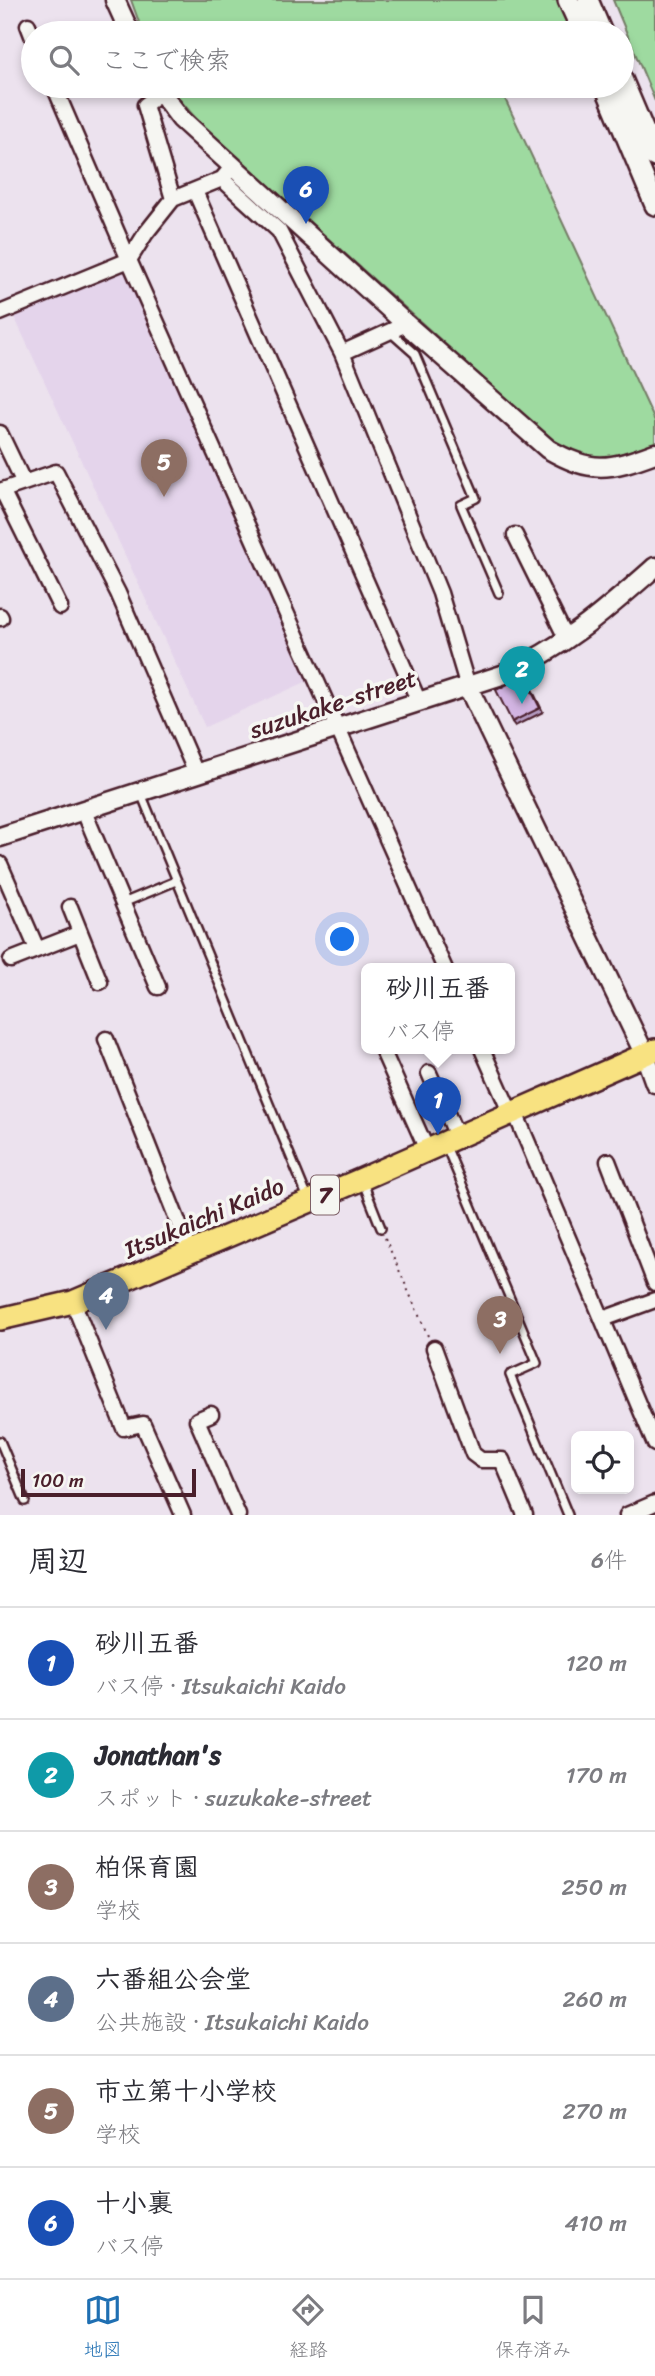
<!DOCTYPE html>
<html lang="ja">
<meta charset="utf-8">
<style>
:root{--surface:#fff;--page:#f7f7f7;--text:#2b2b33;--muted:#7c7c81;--line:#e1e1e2;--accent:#1f6fb2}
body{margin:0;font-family:Sriracha,"Klee One",sans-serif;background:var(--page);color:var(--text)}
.controls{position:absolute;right:21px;bottom:21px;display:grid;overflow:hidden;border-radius:10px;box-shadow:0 4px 10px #0003}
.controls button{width:63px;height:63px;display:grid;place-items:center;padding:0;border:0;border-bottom:2px solid var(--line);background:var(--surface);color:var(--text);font:35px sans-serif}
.scale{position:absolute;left:21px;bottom:18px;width:175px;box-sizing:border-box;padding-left:7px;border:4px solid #4a1f2b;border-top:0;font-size:19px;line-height:24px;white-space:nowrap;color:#4a1f2b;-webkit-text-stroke:5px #f6f6f2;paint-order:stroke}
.you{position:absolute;left:343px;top:940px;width:24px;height:24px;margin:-18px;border:5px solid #fff;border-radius:50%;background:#1a73e8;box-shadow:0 0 0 10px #1a73e833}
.badge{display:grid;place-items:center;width:46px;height:46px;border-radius:50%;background:var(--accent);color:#fff;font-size:23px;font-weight:700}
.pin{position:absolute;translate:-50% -58px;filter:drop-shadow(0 2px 4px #0008)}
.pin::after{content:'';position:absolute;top:37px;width:24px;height:21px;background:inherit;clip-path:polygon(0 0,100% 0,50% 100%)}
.popup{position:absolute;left:361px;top:963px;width:154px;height:91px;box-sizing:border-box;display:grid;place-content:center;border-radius:10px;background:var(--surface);filter:drop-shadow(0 2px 5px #0005);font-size:23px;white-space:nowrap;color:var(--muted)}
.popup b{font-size:26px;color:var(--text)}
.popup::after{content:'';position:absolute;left:50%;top:100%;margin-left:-14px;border:14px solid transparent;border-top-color:var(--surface)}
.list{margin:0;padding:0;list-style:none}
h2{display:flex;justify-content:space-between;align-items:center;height:91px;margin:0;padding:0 28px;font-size:30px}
h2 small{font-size:23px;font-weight:400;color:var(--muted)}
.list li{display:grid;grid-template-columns:46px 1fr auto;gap:21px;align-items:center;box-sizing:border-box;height:112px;padding:0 28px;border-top:2px solid var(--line)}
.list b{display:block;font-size:26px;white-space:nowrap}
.list p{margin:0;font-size:23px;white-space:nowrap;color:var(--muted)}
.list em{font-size:23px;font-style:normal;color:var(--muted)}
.icon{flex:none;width:38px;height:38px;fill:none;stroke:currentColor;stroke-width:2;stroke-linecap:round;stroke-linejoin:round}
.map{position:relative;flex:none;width:655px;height:1515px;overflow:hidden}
.search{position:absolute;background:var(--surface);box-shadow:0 4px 10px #0003;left:21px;right:21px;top:21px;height:77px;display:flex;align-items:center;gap:18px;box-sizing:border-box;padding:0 24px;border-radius:38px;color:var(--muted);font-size:26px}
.sheet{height:763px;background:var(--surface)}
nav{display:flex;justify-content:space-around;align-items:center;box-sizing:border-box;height:98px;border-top:2px solid var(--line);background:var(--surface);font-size:19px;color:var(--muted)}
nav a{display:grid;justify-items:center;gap:4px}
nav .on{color:var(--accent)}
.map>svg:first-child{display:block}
.built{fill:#e4d4eb}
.green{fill:#9edaa0;stroke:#747c66;stroke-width:2}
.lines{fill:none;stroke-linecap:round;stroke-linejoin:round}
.service-casing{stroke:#4a1f2b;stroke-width:12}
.minor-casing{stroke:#4a1f2b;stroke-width:19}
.tertiary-casing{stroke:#4a1f2b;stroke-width:23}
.secondary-casing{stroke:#4a1f2b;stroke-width:24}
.primary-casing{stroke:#4a1f2b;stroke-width:26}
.path{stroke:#4a1f2b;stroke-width:2;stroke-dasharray:2 5;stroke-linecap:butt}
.service{stroke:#f6f6f2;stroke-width:7}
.minor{stroke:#f6f6f2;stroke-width:14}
.tertiary{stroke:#f6f6f2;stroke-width:18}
.secondary{stroke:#f6f6f2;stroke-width:19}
.primary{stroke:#f8e281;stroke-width:21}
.wall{fill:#b59cc3;stroke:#4a1f2b;stroke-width:2}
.building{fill:#d3b5e3;stroke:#4a1f2b;stroke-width:2}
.labels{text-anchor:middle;stroke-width:7;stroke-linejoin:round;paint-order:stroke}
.shield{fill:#f6f6f2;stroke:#7e6067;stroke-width:2}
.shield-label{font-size:23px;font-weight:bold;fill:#4a1f2b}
.street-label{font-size:24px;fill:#4a1f2b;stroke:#f6f6f2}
</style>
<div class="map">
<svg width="655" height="1515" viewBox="0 0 655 1515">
<rect width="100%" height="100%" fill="#ece2ee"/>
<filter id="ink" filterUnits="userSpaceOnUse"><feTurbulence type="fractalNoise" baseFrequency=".0143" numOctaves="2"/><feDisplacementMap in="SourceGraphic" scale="14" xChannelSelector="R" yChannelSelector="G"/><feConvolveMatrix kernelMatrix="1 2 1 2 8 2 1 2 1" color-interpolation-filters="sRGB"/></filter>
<g filter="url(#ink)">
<path class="built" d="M124 270 134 275 310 680 205 727 13 314Z"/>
<path class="green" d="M131 0H558L569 24 545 33H143Z
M613 0H655V101Z
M168 86H499L655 421V442C613 457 598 466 555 443L198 121Z"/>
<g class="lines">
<defs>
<path id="service" d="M389 331 415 354 476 498 461 505 499 593
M140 791 309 1201
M123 903 176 881
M446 1146 537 1363 510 1375 568 1515
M362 1180 381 1228
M0 1441 25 1501"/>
<path id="minor" d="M28 25 33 38
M54 86 129 260 445 969
M161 93 145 105 173 199
M233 166 222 179 279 231 342 353 440 593 468 687
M195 191 419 702
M0 313 129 260 146 233 173 199 222 179
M342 353 406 324
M0 433 24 483
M2 490 60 607
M0 491 56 472 118 593 196 773
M515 535 567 640
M0 616 1 618
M83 809 158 987
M0 864 37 949
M70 907 100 982
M11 960 80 933
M106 1039 190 1252
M382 1049 427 1150
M482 1049 507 1105 514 1110 655 1444
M429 1073 457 1136
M608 1161 655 1283
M73 1302 124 1428 143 1424 183 1515
M603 1319 655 1300
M434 1348 473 1454 481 1460H502L525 1515
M211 1414 197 1420 238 1515
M627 1515 655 1503"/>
<path id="tertiary" d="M115 0 130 33
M156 86 181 119 406 324 548 449C592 474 609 470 655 453
M468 687 645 1055 655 1083
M0 837 502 675C564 648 605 611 655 567"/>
<path id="secondary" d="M568 0 583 33
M588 0 602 33
M622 79 655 157
M605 86 655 205"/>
<path id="primary" d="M0 1319 73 1302 362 1179 655 1050"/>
</defs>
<use href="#service" class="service-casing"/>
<use href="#minor" class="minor-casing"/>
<use href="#tertiary" class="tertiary-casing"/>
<use href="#secondary" class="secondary-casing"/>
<use href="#primary" class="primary-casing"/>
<path class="path" d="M385 1238 428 1336"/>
<use href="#service" class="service"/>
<use href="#minor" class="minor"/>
<use href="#tertiary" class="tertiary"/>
<use href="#secondary" class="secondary"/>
<use href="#primary" class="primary"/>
</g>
<path class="wall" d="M528 681 543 712 515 726 512 722Z"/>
<path class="building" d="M524 676 540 708 512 722 496 690Z"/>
</g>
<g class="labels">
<rect class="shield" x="311" y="1175.5" width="28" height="39" rx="5"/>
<g class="shield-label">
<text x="325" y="1203">7</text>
</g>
<g class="street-label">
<text transform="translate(333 704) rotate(-18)" y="8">suzukake-street</text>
<text transform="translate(204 1218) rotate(-23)" y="8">Itsukaichi Kaido</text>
</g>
</g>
</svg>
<div class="controls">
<button><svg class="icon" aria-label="locate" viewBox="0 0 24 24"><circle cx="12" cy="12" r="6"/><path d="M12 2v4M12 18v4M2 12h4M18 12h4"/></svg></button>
</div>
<div class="scale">100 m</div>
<div class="you"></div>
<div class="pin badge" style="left:438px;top:1135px;background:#1a4fb4">1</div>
<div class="popup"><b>砂川五番</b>バス停</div>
<div class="pin badge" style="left:522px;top:704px;background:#0f9aa8">2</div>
<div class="pin badge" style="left:500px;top:1354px;background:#8d6e63">3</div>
<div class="pin badge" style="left:106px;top:1330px;background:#5c6f8a">4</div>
<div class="pin badge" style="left:164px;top:497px;background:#8d6e63">5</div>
<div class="pin badge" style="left:306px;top:224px;background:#1a4fb4">6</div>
<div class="search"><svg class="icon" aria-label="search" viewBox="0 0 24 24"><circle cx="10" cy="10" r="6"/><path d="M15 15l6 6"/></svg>ここで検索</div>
</div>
<section class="sheet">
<h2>周辺<small>6件</small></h2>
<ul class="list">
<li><span class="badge" style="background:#1a4fb4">1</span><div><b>砂川五番</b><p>バス停 · Itsukaichi Kaido</p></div><em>120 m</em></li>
<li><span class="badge" style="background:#0f9aa8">2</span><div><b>Jonathan's</b><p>スポット · suzukake-street</p></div><em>170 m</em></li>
<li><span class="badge" style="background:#8d6e63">3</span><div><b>柏保育園</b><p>学校</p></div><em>250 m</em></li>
<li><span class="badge" style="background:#5c6f8a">4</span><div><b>六番組公会堂</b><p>公共施設 · Itsukaichi Kaido</p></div><em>260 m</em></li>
<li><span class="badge" style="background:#8d6e63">5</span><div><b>市立第十小学校</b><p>学校</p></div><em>270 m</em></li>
<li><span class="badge" style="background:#1a4fb4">6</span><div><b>十小裏</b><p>バス停</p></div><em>410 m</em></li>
</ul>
</section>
<nav>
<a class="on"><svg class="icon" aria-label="map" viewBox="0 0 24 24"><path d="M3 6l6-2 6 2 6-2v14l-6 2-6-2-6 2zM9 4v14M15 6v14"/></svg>地図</a>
<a><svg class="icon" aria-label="directions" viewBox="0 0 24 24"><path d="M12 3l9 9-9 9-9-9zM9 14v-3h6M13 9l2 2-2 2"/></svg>経路</a>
<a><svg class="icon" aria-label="saved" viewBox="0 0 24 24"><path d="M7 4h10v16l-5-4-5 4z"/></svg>保存済み</a>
</nav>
